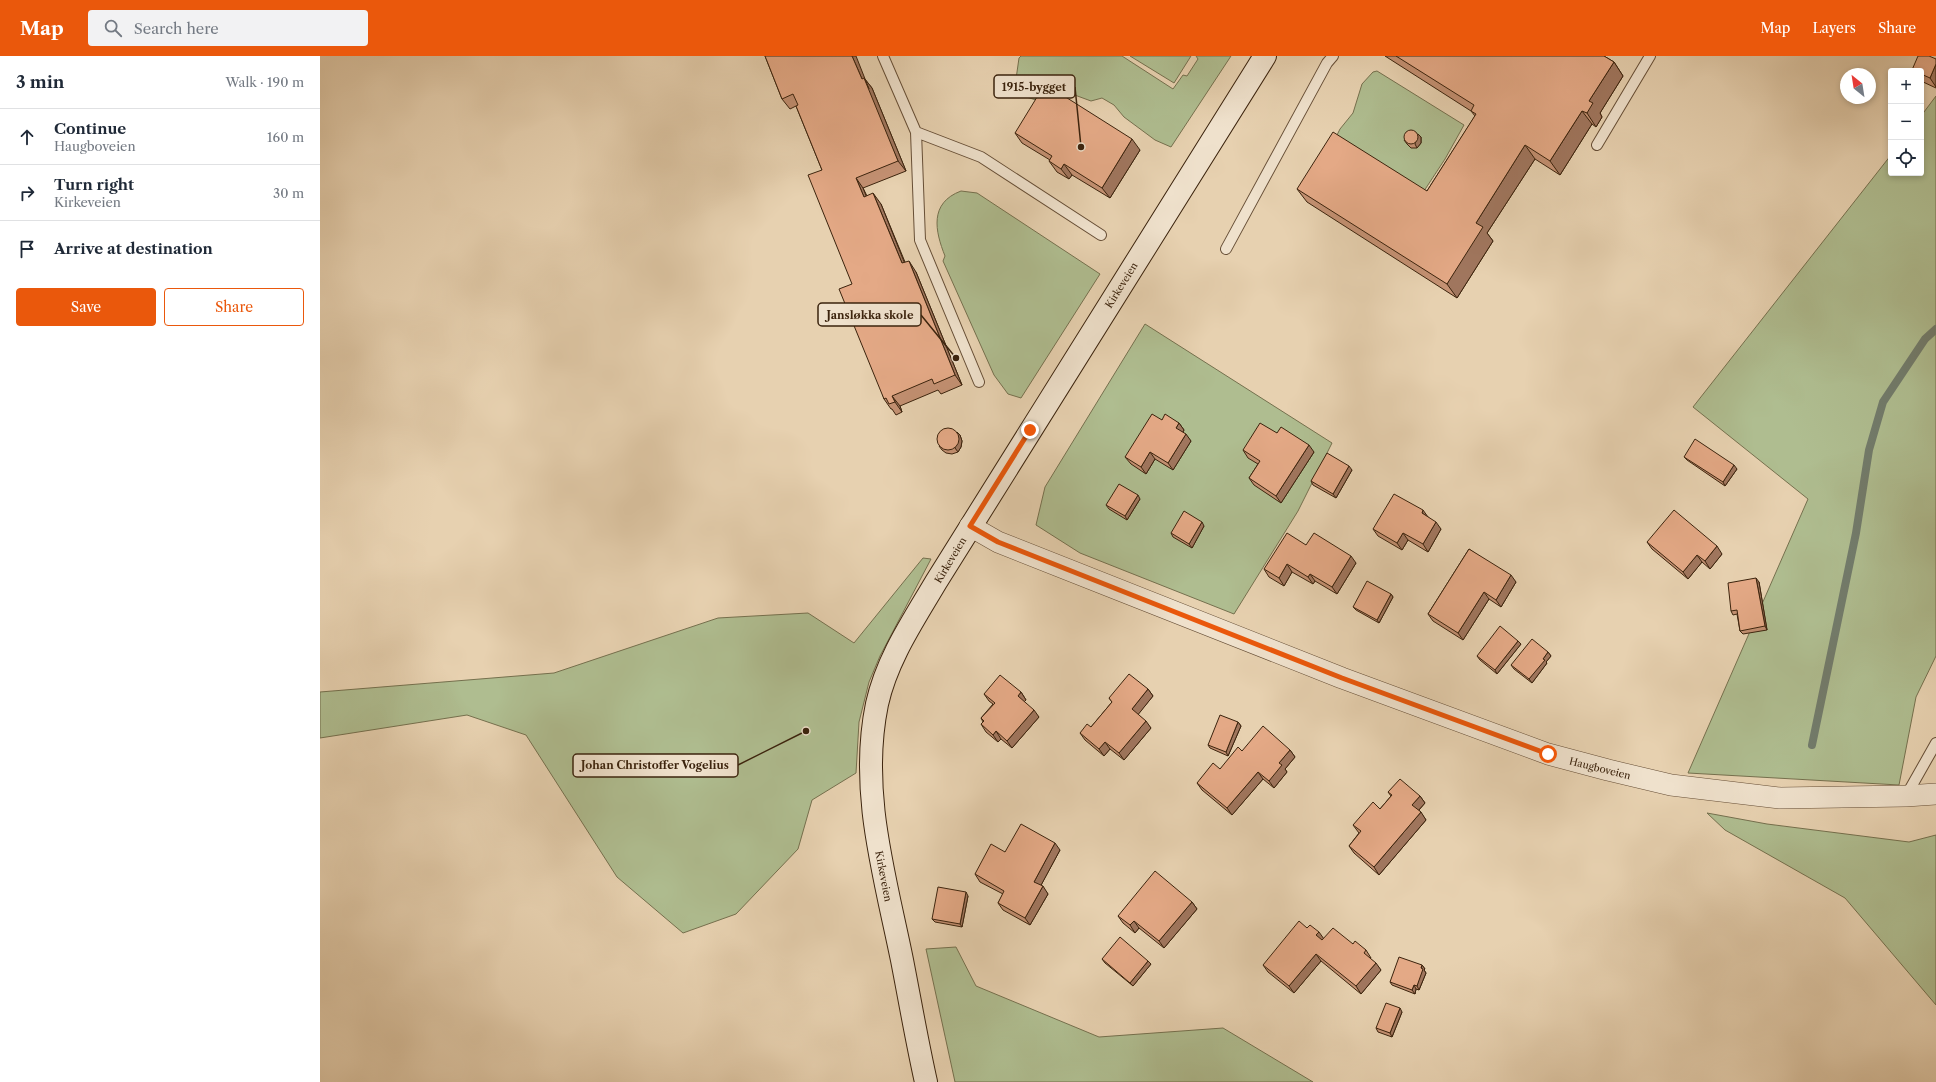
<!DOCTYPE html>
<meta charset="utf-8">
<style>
:root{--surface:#fff;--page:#f2f2f3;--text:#1f2937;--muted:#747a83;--line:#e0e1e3;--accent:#ea580c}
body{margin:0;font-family:"Libre Caslon Text",serif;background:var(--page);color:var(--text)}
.controls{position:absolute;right:12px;top:12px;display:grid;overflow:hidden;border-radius:4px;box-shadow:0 2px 6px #0003}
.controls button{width:36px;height:36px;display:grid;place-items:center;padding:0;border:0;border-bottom:1px solid var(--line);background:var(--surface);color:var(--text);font:20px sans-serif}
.compass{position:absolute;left:1520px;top:12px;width:36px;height:36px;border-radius:50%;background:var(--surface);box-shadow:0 2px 6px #0003;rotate:330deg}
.stop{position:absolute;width:12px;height:12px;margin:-9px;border:3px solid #ea580c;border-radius:50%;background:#fff}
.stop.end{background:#ea580c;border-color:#fff;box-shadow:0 1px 4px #0008}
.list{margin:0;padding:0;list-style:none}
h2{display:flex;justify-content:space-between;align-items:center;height:52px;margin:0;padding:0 16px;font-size:17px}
h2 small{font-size:13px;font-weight:400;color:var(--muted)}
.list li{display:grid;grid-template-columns:26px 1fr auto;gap:12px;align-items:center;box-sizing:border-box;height:56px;padding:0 16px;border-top:1px solid var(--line)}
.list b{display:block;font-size:15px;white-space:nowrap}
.list p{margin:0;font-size:13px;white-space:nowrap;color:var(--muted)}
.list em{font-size:13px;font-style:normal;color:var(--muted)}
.actions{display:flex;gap:8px;padding:12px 16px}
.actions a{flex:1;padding:9px 0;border:1px solid var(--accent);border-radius:4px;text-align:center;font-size:14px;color:var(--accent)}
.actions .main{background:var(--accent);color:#fff}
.icon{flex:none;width:22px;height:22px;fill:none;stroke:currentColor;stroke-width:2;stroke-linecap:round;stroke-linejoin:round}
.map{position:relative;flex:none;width:1616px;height:1026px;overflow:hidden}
header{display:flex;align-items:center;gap:24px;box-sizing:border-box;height:56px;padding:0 20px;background:var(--accent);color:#fff}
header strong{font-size:19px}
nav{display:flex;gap:22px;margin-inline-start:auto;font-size:14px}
.search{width:280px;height:36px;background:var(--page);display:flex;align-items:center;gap:10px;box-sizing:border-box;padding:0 14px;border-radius:4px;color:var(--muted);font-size:15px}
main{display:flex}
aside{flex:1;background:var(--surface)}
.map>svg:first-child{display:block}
.green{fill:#afbd90;stroke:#75704e}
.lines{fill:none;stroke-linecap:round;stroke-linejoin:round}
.stream{stroke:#727c6c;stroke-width:8}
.service-casing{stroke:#664e36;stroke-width:12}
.minor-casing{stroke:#664e36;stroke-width:22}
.secondary-casing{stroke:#3b230d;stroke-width:24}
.service{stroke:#efe1cc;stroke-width:10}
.minor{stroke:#efe1cc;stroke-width:21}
.secondary{stroke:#efe1cc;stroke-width:22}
.wall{fill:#c49173;stroke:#3b230d}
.shaded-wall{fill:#a0765e;stroke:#3b230d}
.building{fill:#e4a986;stroke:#3b230d}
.route{stroke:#ea580c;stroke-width:5}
.labels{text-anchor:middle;stroke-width:3;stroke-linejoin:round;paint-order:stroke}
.street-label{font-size:10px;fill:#3b230d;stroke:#efe1cc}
.leader{fill:none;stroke:#3b230d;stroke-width:1.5}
.callout-dot{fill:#3b230d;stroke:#efe1cc;stroke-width:1.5}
.callout{fill:#efe1cc;stroke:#3b230d;stroke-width:1.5}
.callout-label{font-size:11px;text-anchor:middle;font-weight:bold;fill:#3b230d}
</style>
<header>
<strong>Map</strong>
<div class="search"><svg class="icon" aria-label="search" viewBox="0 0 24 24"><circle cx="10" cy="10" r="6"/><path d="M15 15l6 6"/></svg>Search here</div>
<nav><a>Map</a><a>Layers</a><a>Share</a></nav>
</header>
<main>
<aside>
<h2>3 min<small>Walk · 190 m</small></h2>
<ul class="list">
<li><svg class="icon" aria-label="ahead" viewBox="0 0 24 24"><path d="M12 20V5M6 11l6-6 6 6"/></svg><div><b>Continue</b><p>Haugboveien</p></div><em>160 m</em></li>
<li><svg class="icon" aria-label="right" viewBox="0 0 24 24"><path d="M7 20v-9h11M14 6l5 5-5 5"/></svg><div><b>Turn right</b><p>Kirkeveien</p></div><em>30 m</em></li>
<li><svg class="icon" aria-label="arrive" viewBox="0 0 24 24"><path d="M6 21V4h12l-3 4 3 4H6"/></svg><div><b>Arrive at destination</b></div></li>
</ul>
<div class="actions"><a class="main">Save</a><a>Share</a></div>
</aside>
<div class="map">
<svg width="1616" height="1026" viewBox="0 0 1616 1026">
<rect width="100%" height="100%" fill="#e7d1b0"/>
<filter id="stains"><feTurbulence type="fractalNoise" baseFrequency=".005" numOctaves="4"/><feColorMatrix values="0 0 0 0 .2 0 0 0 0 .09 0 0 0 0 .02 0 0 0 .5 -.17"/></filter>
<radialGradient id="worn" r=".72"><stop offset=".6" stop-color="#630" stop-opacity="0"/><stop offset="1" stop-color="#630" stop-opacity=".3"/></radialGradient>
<path class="green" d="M701 0H802L853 33 863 19 867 20 878 3 876 0H911L851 91 835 84 804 61 794 49 782 42 771 45 733 31 719 45 694 37 699 2Z
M810 0H871L854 27Z
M1057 15 1144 69 1125 103 1102 138 987 139 1020 73 1033 57 1042 28 1053 16Z
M1616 40V600L1596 641 1579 729 1368 717 1488 443 1373 351 1571 99V117H1601V60Z
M641 135 657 137 780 218 701 342 688 338 674 319 623 205 625 200C615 175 609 147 641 135Z
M825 268 1012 387 978 455 914 558 760 497 716 469 725 431Z
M603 502 611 503 560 600 549 626 539 666 536 717 492 744 478 793 416 858 363 877 297 821 206 679 147 659 0 682V636L234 617 398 562 488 557 534 587Z
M1387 757 1447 768 1589 786 1616 779V949L1525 842 1405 774Z
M636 891 656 930 779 981 903 972 993 1026H635L606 893Z"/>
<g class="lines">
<path class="stream" d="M1492 689 1536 477 1549 394 1563 346 1605 283 1616 273"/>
<defs>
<path id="service" d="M563 0 596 76 600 184 659 326
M596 76 661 101 781 179
M1277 89 1330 0
M906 193 1007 7 1013 0
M1586 740 1616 687"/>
<path id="minor" d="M650 470 678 486 1022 622 1228 698 1288 714 1351 729 1460 742 1586 740 1616 738"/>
<path id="secondary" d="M606 1026C597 986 590 945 582 904 565 820 539 735 557 648 567 603 593 565 616 526L945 0"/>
</defs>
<use href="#service" class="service-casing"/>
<use href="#minor" class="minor-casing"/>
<use href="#secondary" class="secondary-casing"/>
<use href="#service" class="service"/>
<use href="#minor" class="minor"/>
<use href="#secondary" class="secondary"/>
</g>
<path class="wall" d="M445 0 544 22 552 32 586 115 543 132 547 140 561 148 585 206 596 216 642 329 621 338 618 334 580 350 582 356 576 359 572 353H571L564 343 502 114 476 50 470 53 462 43Z
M1065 0H1284L1294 6 1303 20 1280 57 1282 61 1276 71 1272 68 1240 119 1215 103 1167 177 1173 185 1137 242 987 146 977 133 1107 135 1155 60 1151 55Z
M1616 3V32L1601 25V15H1593L1592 14Z
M695 77 820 94 790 142 752 119 749 123 737 116 729 105 730 104 702 87Z
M1098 78 1101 81V87L1097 92H1091L1087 88 1084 84Z
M842 364 859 367 864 374 863 376 871 385 853 414 835 403 826 418 811 408 805 401Z
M957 377 994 396 961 447 934 429 929 422 938 408 928 402 923 394Z
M640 379 642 385 641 391 638 396 632 398 626 397 622 394 619 390Z
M1364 401 1417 413 1405 430 1367 404Z
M1032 414 1016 442 993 429 991 425Z
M820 443 807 464 789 453 786 449Z
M1107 460 1121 473 1108 496 1088 484 1082 494 1058 480 1053 473Z
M884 470 872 492 853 481 851 477Z
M1327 486 1402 498 1390 513 1382 506 1368 523 1332 493Z
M986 489 1036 507 1017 538 995 525 993 528 972 516 964 530 949 521 944 513Z
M1149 493 1196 526 1181 551 1169 543 1143 584 1113 565 1108 558Z
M1439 526 1447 574 1423 578 1420 575 1417 558 1413 559 1411 555Z
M1071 538 1073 541 1059 567 1036 554 1033 551Z
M1201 588 1177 618 1160 604 1157 600Z
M1228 596 1231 600 1226 606 1227 607 1212 627 1194 613 1191 609Z
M828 633 833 640 818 658 831 672 804 704 790 693 784 700 765 684 760 677 771 671 792 646 789 642Z
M701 636 706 644 704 646 719 661 692 692 681 683 678 686 666 676 661 668 663 666 661 662 673 648 669 645 664 638Z
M918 666 921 670 908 700 890 692 888 689Z
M970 694 975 701 965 713 967 716 954 732 943 723 912 759 882 734 877 727 900 713 922 695Z
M1068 736 1100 740 1105 747 1099 754 1106 764 1059 819 1034 797 1029 790 1039 777 1033 769 1060 753 1071 740Z
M740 794 721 829 728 838 710 869 683 854 678 847 683 838 660 826 655 818 685 796Z
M648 840 642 871 615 866 612 863Z
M872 846 877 853 844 892 819 872 815 877 803 867 798 860Z
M987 872 1004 883 1033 888 1046 894 1051 902H1050L1061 914 1041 938 1001 905 974 937 948 916 943 909Z
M782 903 831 908 813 930 785 907Z
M1102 909 1105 913 1104 914 1106 917 1099 934 1096 933 1095 938 1072 929 1070 926Z
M1082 956 1072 981 1058 976 1056 972Z"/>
<path class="shaded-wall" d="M532 0H536L549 33 544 22 552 32 586 115 578 105 542 23Z
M1294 6 1303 20 1280 57 1282 61 1276 71 1267 57 1269 45Z
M1616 8V31L1610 22Z
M1262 55 1272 68 1240 119 1230 105Z
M1098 78 1101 81V87L1097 92 1095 88Z
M812 83 820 94 790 142 782 132Z
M1205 89 1215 103 1167 177 1173 185 1137 242 1127 228 1156 167Z
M744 108 752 119 749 123 741 113Z
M536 122 543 132 551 152 544 141Z
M553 137 561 148 589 218 582 207Z
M589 205 596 216 642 329 635 319Z
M572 340 580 350 582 356 575 346Z
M859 367 864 374 861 379 856 372Z
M637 376 640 379 642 385 641 391 638 396 635 392Z
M866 378 871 385 853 414 848 407Z
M989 389 994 396 961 447 956 440Z
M830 396 835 403 826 418 821 411Z
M1414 409 1417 413 1405 430 1403 426Z
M1029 410 1032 414 1016 442 1013 438Z
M818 439 820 443 807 464 805 460Z
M1103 454 1108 461 1102 457Z
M882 466 884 470 872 492 869 488Z
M1116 466 1121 473 1108 496 1103 488Z
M1083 477 1088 484 1082 494 1077 487Z
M1397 490 1402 498 1390 513 1385 505Z
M1377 499 1382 506 1368 523 1363 516Z
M1031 500 1036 507 1017 538 1012 531Z
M967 508 972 516 964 530 959 522Z
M990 518 995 525 993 528 988 521Z
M1191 519 1196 526 1181 551 1176 544Z
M1436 522 1439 526 1447 574 1445 570Z
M1164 536 1169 543 1143 584 1138 577Z
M1071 538 1073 541 1059 567 1057 564Z
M1198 585 1201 588 1177 618 1175 614Z
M1228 596 1231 600 1226 606 1227 607 1212 627 1209 623Z
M828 633 833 640 817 660 812 653Z
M701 636 706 644 703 647 698 640Z
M714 654 719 661 692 692 687 685Z
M826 665 831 672 804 704 799 697Z
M918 666 921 670 908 700 906 696Z
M676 675 681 683 678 686 673 679Z
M785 686 790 693 784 700 779 693Z
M970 694 975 701 965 713 967 716 954 732 949 725 959 707Z
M938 716 943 723 912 759 907 752Z
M1100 740 1105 747 1097 756 1092 749Z
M1101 756 1106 764 1059 819 1054 811Z
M735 787 740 794 719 833 714 826Z
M723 830 728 838 710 869 705 862Z
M646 836 648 840 642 871 640 868Z
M872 846 877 853 844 892 839 885Z
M814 865 819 872 815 877 810 869Z
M999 876 1004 883 1001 887 996 879Z
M996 898 1001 905 974 937 969 930Z
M828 905 831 908 813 930 810 927Z
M1056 907 1061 914 1041 938 1036 930Z
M1102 909 1105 913 1104 914 1106 917 1099 934 1097 930Z
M1094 929 1096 933 1095 938 1092 934Z
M1080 952 1082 956 1072 981 1070 977Z"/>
<path class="building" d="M445 0H532L542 23 544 22 578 105 536 122 544 141 553 137 582 207 589 205 635 319 614 328 612 323 572 340 575 346 569 348 566 342 564 343 519 233 532 228 488 119 502 114 476 50 478 49 473 38 462 43Z
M1076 0H1284L1294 6 1269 45 1273 47 1267 57 1262 55 1230 105 1205 89 1156 167 1163 171 1127 228 977 133 1013 76 1107 135 1156 58 1151 55 1154 49Z
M1598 0H1609L1616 3V8L1610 22 1601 18V15H1595L1592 14Z
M725 28 812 83 782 132 744 108 741 113 729 105 732 100 695 77Z
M1084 81a7 7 0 1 1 14 0a7 7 0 1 1-14 0Z
M832 358 842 364 845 358 859 367 856 372 866 378 848 407 830 396 821 411 805 401Z
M940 367 957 377 961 371 989 389 956 440 929 422 940 405 923 394Z
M617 383a11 11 0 1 1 22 0a11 11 0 1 1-22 0Z
M1375 383 1414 409 1403 426 1364 401Z
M1007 397 1029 410 1013 438 991 425Z
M799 428 818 439 805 460 786 449Z
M1074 438 1103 454 1102 457 1116 466 1103 488 1083 477 1077 487 1053 473Z
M1354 454 1397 490 1385 505 1377 499 1363 516 1327 486Z
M864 455 882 466 869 488 851 477Z
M967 477 986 489 994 477 1031 500 1012 531 990 518 988 521 967 508 959 522 944 513Z
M1149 493 1191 519 1176 544 1164 536 1138 577 1108 558Z
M1436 522 1445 570 1420 575 1417 554 1411 555 1408 527Z
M1047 525 1071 538 1057 564 1033 551Z
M1180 570 1198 585 1175 614 1157 600Z
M1212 583 1228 596 1223 603 1225 604 1209 623 1191 609Z
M809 618 828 633 812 653 826 665 799 697 785 686 779 693 760 677 767 668 771 671 792 646 789 642Z
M680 619 701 636 698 640 714 654 687 685 676 675 673 679 661 668 664 665 661 662 675 647 664 638Z
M900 659 918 666 906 696 888 689Z
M943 670 970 694 959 707 962 709 949 725 938 716 907 752 877 727 893 707 900 713 918 691 922 695Z
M1080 723 1100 740 1092 749 1101 756 1054 811 1029 790 1041 775 1033 769 1053 746 1060 753 1072 739 1068 736Z
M701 768 735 787 714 826 723 830 705 862 678 847 684 835 655 818 671 788 685 796Z
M835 815 872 846 839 885 814 865 810 869 798 860Z
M618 831 646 836 640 868 612 863Z
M979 865 987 872 990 869 999 876 996 879 1002 884 1013 872 1033 888 1035 885 1046 894 1044 897 1056 907 1036 930 996 898 969 930 943 909Z
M800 881 828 905 810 927 782 903Z
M1079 901 1102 909 1101 912 1103 913 1097 930 1094 929 1092 934 1070 926Z
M1066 947 1080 952 1070 977 1056 972Z"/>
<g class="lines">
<path class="route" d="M710 374 650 470 678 486 1022 622 1228 698"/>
</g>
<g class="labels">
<g class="street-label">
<text transform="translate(801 229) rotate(-58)" y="4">Kirkeveien</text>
<text transform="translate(630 504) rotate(-59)" y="4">Kirkeveien</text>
<text transform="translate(1280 712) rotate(14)" y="4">Haugboveien</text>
<text transform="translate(564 820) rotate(79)" y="4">Kirkeveien</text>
</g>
</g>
<path class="leader" d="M761 91L755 31M636 302L601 259M486 675L418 709"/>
<g class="callout-dot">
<circle cx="761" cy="91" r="4"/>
<circle cx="636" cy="302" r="4"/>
<circle cx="486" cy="675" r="4"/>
</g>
<g class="callout">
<rect x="674" y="19" width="81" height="23" rx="4"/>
<rect x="498" y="247" width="103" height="23" rx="4"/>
<rect x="253" y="698" width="165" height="23" rx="4"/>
</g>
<g class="callout-label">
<text x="714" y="35">1915-bygget</text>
<text x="550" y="263">Jansløkka skole</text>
<text x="335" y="713">Johan Christoffer Vogelius</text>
</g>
<rect width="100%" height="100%" filter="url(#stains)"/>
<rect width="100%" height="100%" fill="url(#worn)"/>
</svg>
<div class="controls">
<button>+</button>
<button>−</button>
<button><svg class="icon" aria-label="locate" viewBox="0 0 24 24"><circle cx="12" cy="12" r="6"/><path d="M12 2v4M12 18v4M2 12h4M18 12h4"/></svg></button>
</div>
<svg class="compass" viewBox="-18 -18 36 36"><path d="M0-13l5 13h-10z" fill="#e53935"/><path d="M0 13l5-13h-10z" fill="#747a83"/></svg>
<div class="stop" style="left:1228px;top:698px"></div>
<div class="stop end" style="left:710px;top:374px"></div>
</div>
</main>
